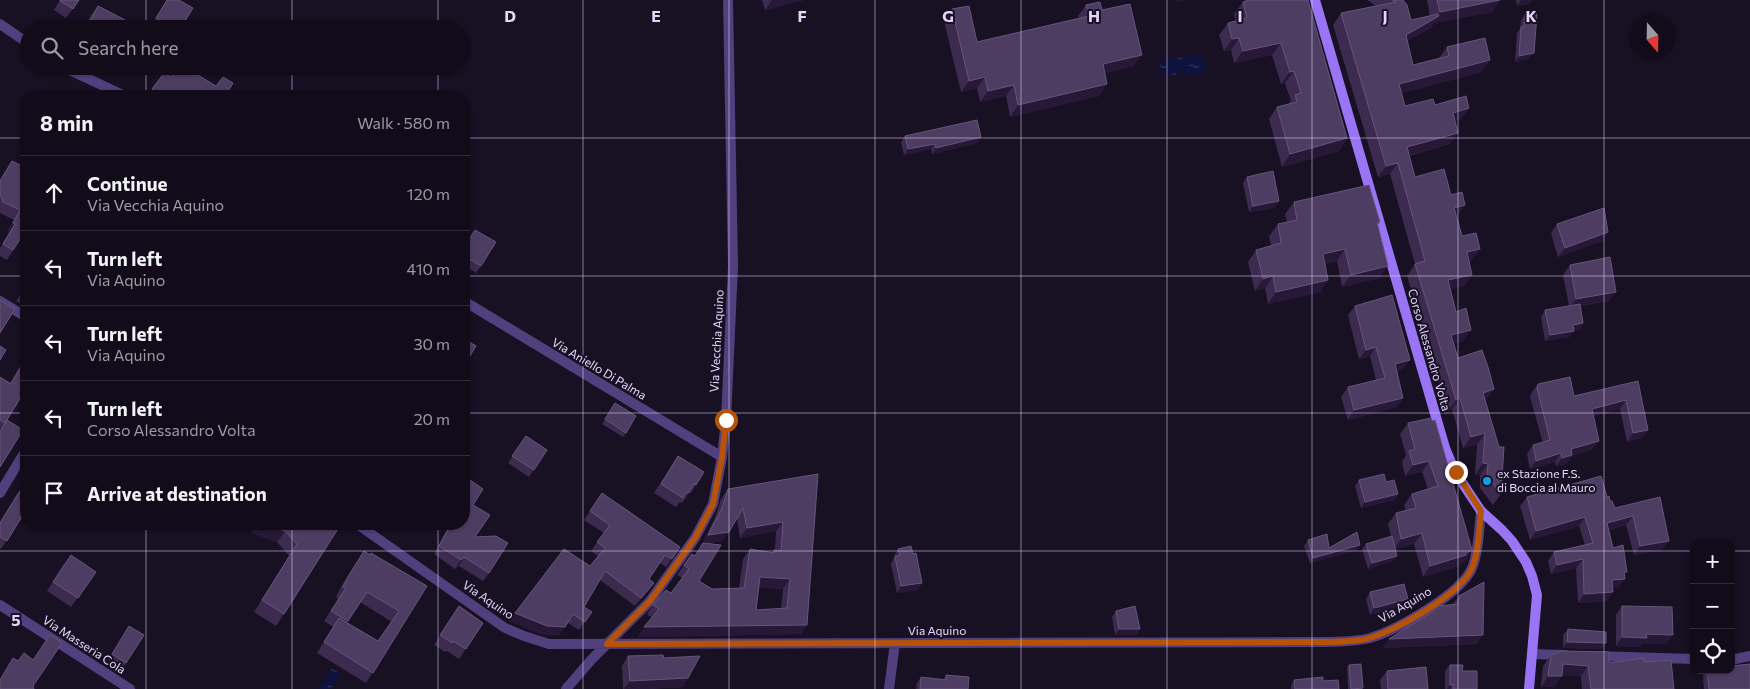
<!DOCTYPE html>
<meta charset="utf-8">
<style>
:root{--surface:#120c1a;--page:#1b1523;--text:#f1f3f6;--muted:#9c9ba2;--line:#312c39}
body{margin:0;font-family:Commissioner,sans-serif;background:var(--page);color:var(--text)}
.controls{position:absolute;right:15px;bottom:15px;display:grid;overflow:hidden;border-radius:10px;box-shadow:0 1px 4px #0004}
.controls button{width:45px;height:45px;display:grid;place-items:center;padding:0;border:0;border-bottom:1px solid var(--line);background:var(--surface);color:var(--text);font:25px sans-serif}
.compass{position:absolute;left:1630px;top:15px;width:45px;height:45px;border-radius:50%;background:var(--surface);box-shadow:0 1px 4px #0004;rotate:160deg}
.stop{position:absolute;width:15px;height:15px;margin:-11px;border:4px solid #b45309;border-radius:50%;background:#fff}
.stop.end{background:#b45309;border-color:#fff;box-shadow:0 1px 5px #0008}
.list{margin:0;padding:0;list-style:none}
h2{display:flex;justify-content:space-between;align-items:center;height:65px;margin:0;padding:0 20px;font-size:21px}
h2 small{font-size:16px;font-weight:400;color:var(--muted)}
.list li{display:grid;grid-template-columns:32px 1fr auto;gap:15px;align-items:center;box-sizing:border-box;height:75px;padding:0 20px;border-top:1px solid var(--line)}
.list b{display:block;font-size:19px;white-space:nowrap}
.list p{margin:0;font-size:16px;white-space:nowrap;color:var(--muted)}
.list em{font-size:16px;font-style:normal;color:var(--muted)}
.icon{flex:none;width:28px;height:28px;fill:none;stroke:currentColor;stroke-width:2;stroke-linecap:round;stroke-linejoin:round}
.map{position:relative;flex:none;width:1750px;height:689px;overflow:hidden}
.search{position:absolute;background:var(--surface);box-shadow:0 1px 4px #0004;left:20px;top:20px;width:450px;height:55px;display:flex;align-items:center;gap:12px;box-sizing:border-box;padding:0 18px;border-radius:28px;color:var(--muted);font-size:19px}
.panel{position:absolute;background:var(--surface);box-shadow:0 1px 4px #0004;left:20px;top:90px;width:450px;height:440px;border-radius:20px}
.map>svg:first-child{display:block}
.water{fill:url(#water-ripples)}
.lines{fill:none;stroke-linecap:round;stroke-linejoin:round}
.street{stroke:#523f7e;stroke-width:10}
.secondary{stroke:#9974f4;stroke-width:10}
.wall{fill:#3c2b4f;fill-rule:evenodd}
.shaded-wall{fill:#261836}
.building{fill:#4e3d62;stroke:#65557a;fill-rule:evenodd}
.route{stroke:#b45309;stroke-width:6}
.grid{fill:none;stroke:#e4d6fc;stroke-width:1;stroke-opacity:0.55}
.poi-dot{fill:#139dea;stroke:#181023;stroke-width:2}
.labels{text-anchor:middle;stroke-width:4;stroke-linejoin:round;paint-order:stroke}
.street-label{font-size:12px;fill:#e4d6fc;stroke:#181023}
.poi-label{font-size:12px;fill:#e4d6fc;stroke:#181023;text-anchor:start}
.grid-label{font-size:16px;text-anchor:middle;font-weight:bold;fill:#e4d6fc;stroke:#181023;stroke-width:4;stroke-linejoin:round;paint-order:stroke}
</style>
<div class="map">
<svg width="1750" height="689" viewBox="0 0 1750 689">
<defs>
<pattern id="water-ripples" width="26" height="14" patternUnits="userSpaceOnUse" patternTransform="scale(1.25)"><rect width="26" height="14" fill="#0e133e"/><path d="M2 4q2-2 4 0t4 0M15 11q2-2 4 0t4 0" fill="none" stroke="#31355b"/></pattern>
</defs>
<rect width="100%" height="100%" fill="#181023"/>
<path class="water" d="M1197 54 1202 56 1206 64 1203 73C1194 78 1188 72 1179 71L1174 77 1170 75 1163 74 1160 72V64L1166 60Z
M332 668 341 673 331 689H318Z"/>
<g class="lines">
<path class="street" d="M0 24 29 44
M61 66 125 96
M0 301 26 317
M464 301 722 457
M0 493 26 450
M357 524 505 628 524 636 549 644 1321 642C1337 642 1354 642 1370 638 1397 630 1461 594 1472 568 1479 551 1479 529 1481 511
M0 605 130 689
M1532 654 1565 655
M1595 656 1694 659
M1731 660 1750 656
M566 689 592 659 650 601 695 538 713 504 722 457 726 420 733 266 728 0
M889 689 895 643"/>
<path class="secondary" d="M1315 0 1445 448 1455 472 1481 511 1502 530 1512 541 1526 562 1532 576 1537 595 1529 689"/>
</g>
<path class="wall" d="M60 0H79L66 18 54 10Z
M167 0H179L180 29H159L152 24Z
M762 0H803L765 10Z
M1308 0 1347 138 1339 151 1282 167 1269 119 1277 107 1288 104 1291 101 1285 83 1281 84 1272 55 1234 63 1231 50 1224 51 1219 35 1228 23 1236 21 1234 14 1243 2Z
M1367 0H1403L1411 20 1430 16 1427 0H1500L1492 12 1434 23 1431 28 1407 41 1413 65 1439 58 1447 47 1482 72 1401 93 1405 106 1435 105 1469 108 1461 119 1455 121 1450 144 1409 156 1415 177 1451 195 1465 205 1457 216 1462 236 1472 260 1469 261 1472 275 1464 286 1450 289 1463 341 1454 343 1458 358 1494 389 1485 400 1501 494 1493 505 1480 488V475H1475L1477 445 1463 448 1452 409 1448 411 1407 276 1415 264 1390 174 1378 177 1333 25 1341 13 1376 6Z
M1516 0H1532L1530 3 1517 6Z
M1086 5 1102 10 1134 66 1105 73 1099 96 1010 117 1006 96 980 102 977 88 961 92 944 21 952 9 977 42 1079 18 1078 16Z
M98 6 122 24 129 29H84L91 15Z
M1525 14 1529 59 1515 62 1517 33 1520 29 1521 21Z
M178 66 216 86 229 90 238 96H147L164 73 171 77Z
M229 66H244L239 74Z
M905 136 981 137 977 143 932 154 931 149 904 155 901 142Z
M12 161 24 192 26 194V237L23 235 7 260 0 256V248L9 233 7 232 14 220 0 213V180Z
M1247 177 1275 208 1249 212 1243 183Z
M1294 202 1380 222 1377 225 1380 278 1342 287 1337 261 1325 264 1328 280 1320 292 1268 304 1265 288 1255 291 1248 262 1256 250 1271 246 1269 236 1278 224 1287 222 1285 214Z
M1557 224 1608 232 1602 241 1558 257 1551 233Z
M475 230 481 266 476 273 464 265V247Z
M1570 265 1609 301 1580 306 1583 323 1579 330H1574L1569 337 1545 341 1541 317 1545 310 1569 306 1563 275Z
M26 286V307L16 301Z
M1355 306 1403 369 1397 371 1403 398 1397 407 1348 420 1341 397 1348 387 1376 380 1370 356 1359 359 1348 315Z
M26 356V389L6 422 0 467V431L2 427 0 430V377L10 383Z
M1638 381 1648 430 1642 438 1627 442 1620 409 1594 416 1593 449 1572 456 1566 464 1556 466 1555 462 1530 469 1527 454 1533 445 1543 443 1530 397 1532 392 1538 384 1574 396Z
M612 408 626 433 623 437 602 424Z
M1431 418 1472 550 1465 561 1461 563 1459 566 1423 577 1414 544 1395 549 1393 561 1368 569 1362 549 1366 544 1391 537 1388 524 1396 513 1406 511 1404 505 1412 494 1428 489 1422 472 1405 476 1402 462 1406 455 1400 434 1408 423Z
M526 436 547 450 529 477 508 463Z
M678 456 696 485 690 494 689 493 682 503 680 502 676 507 654 493Z
M818 474 807 625 801 634 638 637 652 618 647 614 653 605 671 593 682 578 677 575 692 554 695 555 703 543 715 518 721 499 728 489ZM737 518 740 538 776 531 775 550 772 553 750 549 743 559 739 588 712 589 699 581 709 543 722 541ZM759 587 783 589 781 609 756 610Z
M26 480V510L1 549 0 548V522Z
M1359 480 1386 482 1398 494 1394 500 1361 508 1355 486Z
M602 493 680 547 666 567 660 563 649 579 654 583 648 591 635 606 600 580 584 607 592 612 579 630 568 623 559 635 541 634 509 621 590 566 598 556 591 551 604 533 584 520Z
M1527 497H1607L1615 508 1660 497 1662 550 1634 555 1626 525 1609 530 1613 548 1624 575 1618 588H1613L1607 601 1578 603 1576 568 1551 574 1548 561 1554 552 1585 545 1579 526 1530 540 1520 506Z
M473 505 475 537 489 573 483 581 459 566 455 569 434 554 445 533 451 524V525L452 524H464Z
M257 524H341L284 614 276 626 254 612 289 556 277 542 252 533Z
M369 524H379L376 529Z
M1308 540 1329 548 1360 545 1357 550 1310 563 1304 546Z
M898 549 913 554 922 583 918 590 897 593 891 564 894 558V556Z
M364 551 427 586 366 683 317 653 333 627 324 621 338 599 336 597 342 585ZM360 602 392 622 378 641 347 623Z
M64 564 96 572 71 607 47 591Z
M1370 592 1403 606 1370 615 1366 599Z
M1459 596 1477 644 1383 648 1389 639 1453 604Z
M459 606 483 623 459 659 447 651 445 652 434 645Z
M1622 606 1666 644H1642L1640 647 1616 646V615Z
M1116 611 1140 629 1136 635H1115L1112 617Z
M129 626 126 663 122 669 108 660Z
M1568 629 1606 643 1601 649 1563 648V635Z
M1551 655 1609 663 1644 662 1674 689H1582L1581 676 1562 675 1554 687H1541L1543 666Z
M628 656 688 678 682 687 648 689H623L622 666Z
M1349 665 1363 688 1362 689H1348L1347 668Z
M1450 665 1462 671 1477 689H1445V671Z
M1706 670H1731L1750 689H1704L1703 675Z
M1387 671 1428 689H1381L1380 680Z
M946 675 968 689H916L917 683 921 677 943 680Z
M1294 680 1323 681 1339 689H1291V685Z"/>
<path class="shaded-wall" d="M772 0H803L765 10Z
M1177 0H1187L1175 3Z
M1500 0 1492 12 1434 23 1431 28 1398 46 1406 35 1436 18 1440 12Z
M1521 0H1532L1530 3 1517 6Z
M1239 38 1231 50 1224 51 1232 39Z
M1281 43 1272 55 1234 63 1243 51Z
M1534 53 1529 59 1515 62 1519 56Z
M1142 55 1134 66 1095 76 1103 64Z
M1490 60 1482 72 1391 96 1399 84Z
M1294 71 1285 83 1281 84 1290 72Z
M985 77 977 88 961 92 969 81Z
M1107 84 1099 96 1010 117 1018 105Z
M1014 85 1006 96 980 102 988 91Z
M1469 108 1461 119 1445 124 1453 113Z
M1458 133 1450 144 1399 158 1407 147Z
M981 137 977 143 932 154 936 148Z
M1347 138 1339 151 1282 167 1290 154Z
M935 144 931 149 904 155 908 149Z
M1398 163 1390 174 1378 177 1386 166Z
M1279 201 1275 208 1249 212 1253 206Z
M1465 205 1457 216 1446 219 1454 208Z
M13 223 15 224 9 233 7 232Z
M1608 232 1602 241 1558 257 1565 248Z
M1345 249 1337 261 1315 266 1323 254Z
M1480 249 1472 260 1459 264 1467 252Z
M1388 266 1380 278 1342 287 1351 275Z
M1472 275 1464 286 1440 292 1448 280Z
M1273 276 1265 288 1255 291 1263 279Z
M1328 280 1320 292 1268 304 1276 292Z
M1616 292 1609 301 1569 308 1576 299Z
M1583 323 1579 330 1568 331 1573 325Z
M1471 330 1463 341 1443 346 1451 335Z
M1574 331 1569 337 1545 341 1550 335Z
M1376 347 1370 356 1359 359 1366 350Z
M1410 360 1403 369 1388 373 1395 364Z
M1494 389 1486 400 1475 404 1483 393Z
M1403 398 1397 407 1348 420 1354 410Z
M1460 398 1452 409 1448 411 1456 400Z
M1626 400 1620 409 1586 418 1592 409Z
M1648 430 1642 438 1627 442 1633 433Z
M1485 433 1477 445 1463 448 1471 437Z
M1599 441 1593 449 1572 456 1566 464 1556 466 1562 458 1571 449Z
M1561 453 1555 462 1530 469 1536 461Z
M1429 461 1422 472 1405 476 1413 465Z
M1483 463 1488 464 1480 475H1475Z
M1398 494 1394 500 1361 508 1365 502Z
M1633 516 1626 525 1601 532 1607 523Z
M1585 517 1579 526 1530 540 1536 531Z
M783 522 776 531 740 538 747 528Z
M259 524H266L285 531 277 542 252 533Z
M729 532 722 541 702 545 708 535Z
M1422 533 1414 544 1394 550 1401 539Z
M1669 541 1662 550 1634 555 1640 546Z
M1360 545 1357 550 1310 563 1313 558Z
M1472 550 1465 561 1461 563 1459 566 1423 577 1430 566 1466 553Z
M1397 556 1393 561 1368 569 1372 563Z
M464 557 459 566 455 569 461 560Z
M1583 559 1576 568 1551 574 1557 565Z
M1624 572H1627L1621 579H1625L1618 588 1606 589 1612 580Z
M760 577 790 579 783 589 753 586Z
M654 583 648 591 635 606 641 598Z
M922 583 918 590 897 593 901 586Z
M1613 592 1607 601 1578 603 1584 594Z
M1408 599 1403 606 1370 615 1374 608Z
M515 613 565 627 559 635 541 634 509 621Z
M807 625 801 634 638 637 644 627Z
M1119 629H1140L1136 635H1115Z
M1646 634 1673 635 1666 644H1642L1640 647 1616 646 1622 637Z
M1483 635 1477 644 1383 648 1389 639Z
M1567 642 1606 643 1601 649 1563 648Z
M1563 664 1588 666 1581 676 1556 675Z
M1548 676H1562L1554 687H1541Z
M688 678 682 687 648 689H624L630 681Z
M1450 685H1453L1450 689H1447Z"/>
<path class="building" d="M61 0H79L73 9 60 1Z
M167 0H179L193 8 180 29H174L156 18Z
M1248 0H1308L1347 138 1290 154 1277 107 1297 102 1295 95 1301 93 1294 71 1290 72 1281 43 1243 51 1239 38 1232 39 1228 23 1247 18 1243 2Z
M1392 0H1403L1407 5 1411 20 1438 14 1439 16 1406 35 1413 65 1449 56 1447 47 1485 38 1490 60 1399 84 1405 106 1433 99 1435 105 1466 96 1469 108 1453 113 1458 133 1407 147 1415 177 1444 169 1451 195 1462 192 1465 205 1454 208 1462 236 1476 233 1480 249 1467 252 1472 275 1448 280 1456 312 1466 308 1471 330 1451 335 1458 358 1482 350 1488 367 1494 389 1483 393 1499 447H1504L1501 494 1487 476 1488 464 1483 463 1485 433 1471 437 1460 398 1456 400 1415 264 1425 261 1398 163 1386 166 1341 13 1396 2Z
M1437 0H1500L1440 12Z
M1100 2 1102 10 1130 4 1142 55 1103 64 1107 84 1018 105 1014 85 988 91 985 77 969 81 952 9 969 6 977 42 1089 16 1086 5Z
M98 6 125 20 122 24 129 29H91L92 28 88 25Z
M1525 14H1537L1534 53 1519 56 1521 27H1524Z
M257 26 260 29H255Z
M179 66H183L216 86 223 77 233 83 229 90 238 96H164L152 89 164 73 171 77Z
M304 91 312 96H301Z
M977 120 981 137 936 148 935 144 908 149 905 136Z
M12 161 20 165 23 164 26 166V189L24 192 26 194V230L13 250 3 244 15 224 13 223 20 210 3 202 1 196 0 195V181Z
M1273 171 1279 201 1253 206 1247 177Z
M1369 185 1380 222H1377L1388 266 1351 275 1345 249 1323 254 1328 280 1276 292 1273 276 1263 279 1256 250 1281 243 1278 224 1297 220 1294 202Z
M1604 208 1608 232 1565 248 1557 224Z
M475 230 496 242 481 266 464 256V247Z
M1610 257 1616 292 1576 299 1570 265Z
M26 286V298L20 295Z
M1392 295 1410 360 1395 364 1403 398 1354 410 1348 387 1385 378 1376 347 1366 350 1355 306Z
M0 300 15 309 0 333Z
M1580 304 1583 323 1573 325 1574 331 1550 335 1545 310Z
M466 340 476 346 465 364 468 365 464 372V343Z
M0 346 6 350 0 360Z
M26 358V389L5 423 0 420V377L11 384Z
M1570 377 1574 396 1638 381 1648 430 1633 433 1626 400 1592 409 1599 441 1571 449 1572 455 1562 458 1561 453 1536 461 1533 445 1550 440 1537 388 1538 384Z
M615 403 636 416 626 433 605 419Z
M1431 418 1432 421 1435 420 1472 550 1466 553V555L1430 566 1422 533 1401 539 1396 513 1416 508 1412 494 1438 486 1429 461 1413 465 1409 451 1415 449 1408 423Z
M7 420 23 430 0 467V432Z
M526 436 547 450 534 470 512 456Z
M678 456 704 472 696 485 695 483 688 493 686 492 683 498 661 484Z
M818 474 807 625 644 627 659 609 653 605 666 590 671 593 689 569 684 565 692 554 695 556 703 543 721 545 699 581 712 589 744 588 750 549 774 553V550L781 551 783 522 747 528 743 508 729 532 708 535 722 508 728 489ZM760 577 790 579 787 608 756 610Z
M1384 474 1386 482 1394 480 1398 494 1365 502 1359 480Z
M464 476 483 489 473 505 490 515 475 537 496 536 508 543 489 573 464 557 461 560 439 546 451 524 454 526 455 524H464Z
M1601 476 1607 497 1609 496 1610 501H1612L1615 508 1660 497 1669 541 1640 546 1633 516 1607 523 1613 548 1623 545 1627 572H1624L1625 579 1612 580 1613 592 1584 594 1583 559 1557 565 1554 552 1593 543 1585 517 1536 531 1527 497Z
M26 481V510L7 541 0 537V523Z
M602 493 680 547 672 559 665 555 649 579 654 583 641 598 605 571 584 607 592 612 585 622 573 614 565 627 547 626 515 613 564 549 590 566 605 548 597 542 610 525 590 511Z
M266 524H341L284 614 262 600 297 544 285 531Z
M1357 532 1360 545 1313 558 1308 540 1327 534 1329 548Z
M1392 536 1397 556 1372 563 1366 544Z
M911 546 913 554 916 553 922 583 901 586 895 557 900 555 898 549Z
M364 551 370 555 371 553 427 586 373 673 324 642 339 618 378 641 399 611 367 592 348 621 331 611 346 588 343 587 349 575Z
M71 555 96 572 78 598 53 582Z
M1484 582 1483 635 1389 639 1432 612 1438 606 1458 604 1459 596Z
M1404 584 1408 599 1374 608 1370 592Z
M459 606 483 623 466 649 453 641 452 643 440 635Z
M1135 606 1140 629H1119L1116 611Z
M1622 606 1672 607 1673 635 1646 634 1647 638 1622 637Z
M129 626 144 635 126 663 112 654Z
M1568 629 1606 632V643L1567 642Z
M50 635 62 643 33 686 34 689H0V680L13 658 18 661 24 653 33 660Z
M1562 651 1609 652V663L1643 658 1644 662 1671 660 1674 689H1591L1588 666 1563 664 1562 676H1548L1551 655Z
M663 655 664 658 700 656 688 678 630 681 628 656Z
M1361 664 1363 688 1351 689 1349 665Z
M1750 664V689H1709L1707 670H1731V666Z
M1450 665H1463L1462 671H1477V689H1453V685H1450Z
M1426 667 1428 689H1388L1387 671Z
M946 675 969 677 968 689H920L921 677 946 680Z
M1323 677V681L1338 680 1339 689H1295L1294 680Z"/>
<g class="lines">
<path class="route" d="M726 420 722 457 713 504 695 538 650 601 607 644 1321 642C1336 642 1351 642 1366 639 1394 632 1461 594 1472 568 1479 552 1479 528 1481 511L1456 472"/>
</g>
<path class="grid" d="M146 0V29M292 0V29M438 0V29M583 0V689M729 0V689M875 0V689M1021 0V689M1167 0V689M1312 0V689M1458 0V689M1604 0V689M146 66V96M292 66V96M438 66V96M0 138H26M464 138H1750M0 276H26M464 276H1750M0 413H26M464 413H1750M146 524V689M292 524V689M438 524V689M0 551H1694M1731 551H1750"/>
<circle class="poi-dot" cx="1487" cy="481" r="5"/>
<g class="labels">
<g class="street-label">
<text transform="translate(717 341) rotate(-87)" y="4">Via Vecchia Aquino</text>
<text transform="translate(1429 350) rotate(74)" y="4">Corso Alessandro Volta</text>
<text transform="translate(599 369) rotate(31)" y="4">Via Aniello Di Palma</text>
<text transform="translate(488 600) rotate(34)" y="4">Via Aquino</text>
<text transform="translate(1405 605) rotate(-30)" y="4">Via Aquino</text>
<text x="937" y="635">Via Aquino</text>
<text transform="translate(84 645) rotate(33)" y="4">Via Masseria Cola</text>
</g>
<g class="poi-label">
<text x="1497" y="478">ex Stazione F.S.<tspan x="1497" dy="14">di Boccia al Mauro</tspan></text>
</g>
</g>
<g class="grid-label">
<text x="510" y="22">D</text>
<text x="656" y="22">E</text>
<text x="802" y="22">F</text>
<text x="948" y="22">G</text>
<text x="1094" y="22">H</text>
<text x="1240" y="22">I</text>
<text x="1385" y="22">J</text>
<text x="1531" y="22">K</text>
<text x="16" y="626">5</text>
</g>
</svg>
<div class="controls">
<button>+</button>
<button>−</button>
<button><svg class="icon" aria-label="locate" viewBox="0 0 24 24"><circle cx="12" cy="12" r="6"/><path d="M12 2v4M12 18v4M2 12h4M18 12h4"/></svg></button>
</div>
<svg class="compass" viewBox="-18 -18 36 36"><path d="M0-13l5 13h-10z" fill="#e53935"/><path d="M0 13l5-13h-10z" fill="#9c9ba2"/></svg>
<div class="stop" style="left:726px;top:420px"></div>
<div class="stop end" style="left:1456px;top:472px"></div>
<div class="search"><svg class="icon" aria-label="search" viewBox="0 0 24 24"><circle cx="10" cy="10" r="6"/><path d="M15 15l6 6"/></svg>Search here</div>
<section class="panel">
<h2>8 min<small>Walk · 580 m</small></h2>
<ul class="list">
<li><svg class="icon" aria-label="ahead" viewBox="0 0 24 24"><path d="M12 20V5M6 11l6-6 6 6"/></svg><div><b>Continue</b><p>Via Vecchia Aquino</p></div><em>120 m</em></li>
<li><svg class="icon" aria-label="left" viewBox="0 0 24 24"><path d="M17 20v-9H6M10 6l-5 5 5 5"/></svg><div><b>Turn left</b><p>Via Aquino</p></div><em>410 m</em></li>
<li><svg class="icon" aria-label="left" viewBox="0 0 24 24"><path d="M17 20v-9H6M10 6l-5 5 5 5"/></svg><div><b>Turn left</b><p>Via Aquino</p></div><em>30 m</em></li>
<li><svg class="icon" aria-label="left" viewBox="0 0 24 24"><path d="M17 20v-9H6M10 6l-5 5 5 5"/></svg><div><b>Turn left</b><p>Corso Alessandro Volta</p></div><em>20 m</em></li>
<li><svg class="icon" aria-label="arrive" viewBox="0 0 24 24"><path d="M6 21V4h12l-3 4 3 4H6"/></svg><div><b>Arrive at destination</b></div></li>
</ul>
</section>
</div>
